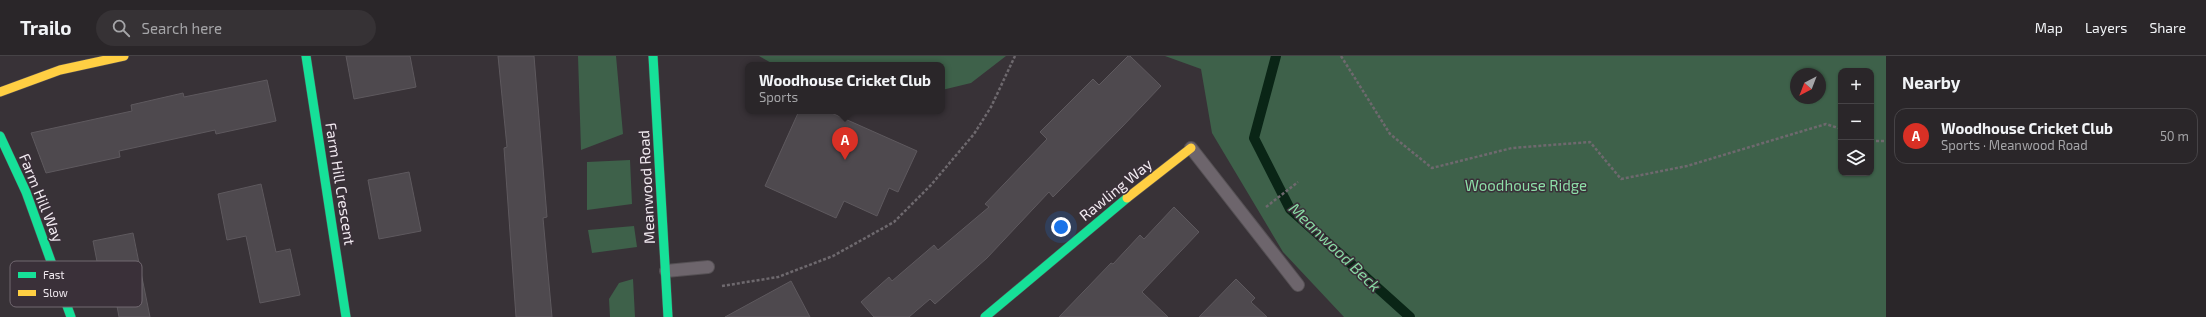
<!DOCTYPE html>
<meta charset="utf-8">
<style>
:root{--surface:#2a2629;--page:#363235;--text:#f1f3f6;--muted:#a5a5a8;--line:#464346;--accent:#d93025}
body{margin:0;font-family:"Exo 2",sans-serif;background:var(--page);color:var(--text)}
.controls{position:absolute;right:12px;top:12px;display:grid;overflow:hidden;border-radius:8px;box-shadow:0 1px 3px #0004}
.controls button{width:36px;height:36px;display:grid;place-items:center;padding:0;border:0;border-bottom:1px solid var(--line);background:var(--surface);color:var(--text);font:20px sans-serif}
.compass{position:absolute;left:1790px;top:12px;width:36px;height:36px;border-radius:50%;background:var(--surface);box-shadow:0 1px 3px #0004;rotate:222deg}
.you{position:absolute;left:1061px;top:171px;width:14px;height:14px;margin:-10px;border:3px solid #fff;border-radius:50%;background:#1a73e8;box-shadow:0 0 0 6px #1a73e833}
.badge{display:grid;place-items:center;width:26px;height:26px;border-radius:50%;background:var(--accent);color:#fff;font-size:13px;font-weight:700}
.pin{position:absolute;translate:-50% -33px;filter:drop-shadow(0 1px 2px #0008)}
.pin::after{content:'';position:absolute;top:21px;width:14px;height:12px;background:inherit;clip-path:polygon(0 0,100% 0,50% 100%)}
.popup{position:absolute;left:745px;top:6px;width:200px;height:52px;box-sizing:border-box;display:grid;place-content:center;border-radius:8px;background:var(--surface);filter:drop-shadow(0 1px 3px #0005);font-size:13px;white-space:nowrap;color:var(--muted)}
.popup b{font-size:15px;color:var(--text)}
.popup::after{content:'';position:absolute;left:50%;top:100%;margin-left:-8px;border:8px solid transparent;border-top-color:var(--surface)}
.list{margin:0;padding:0;list-style:none}
h2{display:flex;justify-content:space-between;align-items:center;height:52px;margin:0;padding:0 16px;font-size:17px}
h2 small{font-size:13px;font-weight:400;color:var(--muted)}
.list li{display:grid;grid-template-columns:26px 1fr auto;gap:12px;align-items:center;box-sizing:border-box;height:56px;margin:0 8px 8px;padding:0 8px;border:1px solid var(--line);border-radius:12px}
.list b{display:block;font-size:15px;white-space:nowrap}
.list p{margin:0;font-size:13px;white-space:nowrap;color:var(--muted)}
.list em{font-size:13px;font-style:normal;color:var(--muted)}
.icon{flex:none;width:22px;height:22px;fill:none;stroke:currentColor;stroke-width:2;stroke-linecap:round;stroke-linejoin:round}
.map{position:relative;flex:none;width:1886px;height:261px;overflow:hidden}
header{display:flex;align-items:center;gap:24px;box-sizing:border-box;height:56px;padding:0 20px;background:var(--surface);border-bottom:1px solid var(--line)}
header strong{font-size:19px}
nav{display:flex;gap:22px;margin-inline-start:auto;font-size:14px}
.search{width:280px;height:36px;background:var(--page);display:flex;align-items:center;gap:10px;box-sizing:border-box;padding:0 14px;border-radius:22px;color:var(--muted);font-size:15px}
main{display:flex}
aside{flex:1;background:var(--surface)}
.map>svg:first-child{display:block}
.green{fill:#3e614a;fill-rule:evenodd}
.lines{fill:none;stroke-linecap:round;stroke-linejoin:round}
.stream{stroke:#0a2516;stroke-width:10}
.building{fill:#4e494e;stroke:#5e595e}
.lane-casing{stroke:#555054;stroke-width:14}
.fast-casing{stroke:#555054;stroke-width:10}
.slow-casing{stroke:#555054;stroke-width:10}
.path{stroke:#6e696e;stroke-width:2.5;stroke-dasharray:3 2;stroke-linecap:butt}
.lane{stroke:#6d656c;stroke-width:12}
.fast{stroke:#16e098;stroke-width:9}
.slow{stroke:#ffcf43;stroke-width:9}
.labels{text-anchor:middle;stroke-width:3;stroke-linejoin:round;paint-order:stroke}
.street-label{font-size:15px;fill:#f1eaf0;stroke:#3a3039}
.park-label{font-size:15px;fill:#8ddfa8;stroke:#3a3039}
.water-label{font-size:16px;font-style:italic;fill:#88daa3;stroke:#3a3039}
.key{fill:#3a3039;stroke:#716870;stroke-width:1}
.key-label{font-size:11px;fill:#f1eaf0}
</style>
<header>
<strong>Trailo</strong>
<div class="search"><svg class="icon" aria-label="search" viewBox="0 0 24 24"><circle cx="10" cy="10" r="6"/><path d="M15 15l6 6"/></svg>Search here</div>
<nav><a>Map</a><a>Layers</a><a>Share</a></nav>
</header>
<main>
<div class="map">
<svg width="1886" height="261" viewBox="0 0 1886 261">
<rect width="100%" height="100%" fill="#383237"/>
<path class="green" d="M578 0H616L623 78 581 94Z
M759 0H1006L971 27 942 34V9H775Z
M1165 0H1886V261H1344L1283 196 1212 77 1201 13ZM1841 15H1871V117H1841ZM1796 18H1820V42H1796Z
M630 104 632 148 587 154V106Z
M634 170 637 191 592 197 588 174Z
M633 223 635 261H610L609 243 619 227Z"/>
<g class="lines">
<path class="stream" d="M1276 0 1254 82 1290 153 1410 261"/>
</g>
<path class="building" d="M346 0H410L416 31 354 43Z
M498 0H534L547 161 543 162 552 261H516L504 92 507 91Z
M1128 0H1130L1161 30 1122 71 1053 141 1049 136 987 202 935 248 930 243 909 261H874L861 246 889 221 892 225 934 189 938 194 989 151 985 148 1047 83 1040 76 1093 23 1099 29Z
M267 24 276 65 216 78 215 74 119 95 120 101 46 117 31 77 132 55 131 49 183 37 184 41Z
M799 55H827L917 95 898 136 889 132 877 160 844 145 836 162 765 130Z
M409 116 421 175 379 183 368 124Z
M261 128 276 196 290 193 300 239 260 247 246 180 227 184 218 138Z
M1174 151 1199 176 1142 236 1168 261H1059L1111 207 1113 208 1140 179 1144 183Z
M133 177 138 202 150 261H119L114 234 103 236 93 185Z
M1236 223 1255 242 1251 246 1267 261H1199Z
M791 225 810 261H725Z"/>
<g class="lines">
<defs>
<path id="lane" d="M1191 92 1298 229
M666 215 708 211"/>
<path id="fast" d="M306 0 346 261
M653 0 668 261
M0 80 26 136 71 261
M985 261 1127 142"/>
<path id="slow" d="M0 36 60 14 124 0
M1127 142 1191 92"/>
</defs>
<use href="#lane" class="lane-casing"/>
<use href="#fast" class="fast-casing"/>
<use href="#slow" class="slow-casing"/>
<path class="path" d="M1341 0 1390 78 1432 112 1512 92 1590 86 1621 123 1687 110 1826 68 1841 73
M1871 85H1886
M1266 151 1298 126
M722 230 778 221 833 200 894 166 931 129 974 78 991 51 1015 0"/>
<use href="#lane" class="lane"/>
<use href="#fast" class="fast"/>
<use href="#slow" class="slow"/>
</g>
<g class="labels">
<g class="street-label">
<text transform="translate(340 128) rotate(81)" y="5">Farm Hill Crescent</text>
<text transform="translate(647 131) rotate(-93)" y="5">Meanwood Road</text>
<text transform="translate(1116 134) rotate(-39)" y="5">Rawling Way</text>
<text transform="translate(41 142) rotate(68)" y="5">Farm Hill Way</text>
</g>
<g class="park-label">
<text x="1526" y="135">Woodhouse Ridge</text>
</g>
<g class="water-label">
<text transform="translate(1335 191) rotate(44)" y="6">Meanwood Beck</text>
</g>
</g>
<rect x="10" y="205" width="132" height="46" rx="6" class="key"/>
<rect x="18" y="216" width="18" height="6" fill="#16e098"/>
<rect x="18" y="234" width="18" height="6" fill="#ffcf43"/>
<g class="key-label">
<text x="43" y="223">Fast</text>
<text x="43" y="241">Slow</text>
</g>
</svg>
<div class="controls">
<button>+</button>
<button>−</button>
<button><svg class="icon" aria-label="layers" viewBox="0 0 24 24"><path d="M12 4l9 5-9 5-9-5zM3 14l9 5 9-5"/></svg></button>
</div>
<svg class="compass" viewBox="-18 -18 36 36"><path d="M0-13l5 13h-10z" fill="#e53935"/><path d="M0 13l5-13h-10z" fill="#a5a5a8"/></svg>
<div class="you"></div>
<div class="pin badge" style="left:845px;top:104px">A</div>
<div class="popup"><b>Woodhouse Cricket Club</b>Sports</div>
</div>
<aside>
<h2>Nearby<small></small></h2>
<ul class="list">
<li><span class="badge">A</span><div><b>Woodhouse Cricket Club</b><p>Sports · Meanwood Road</p></div><em>50 m</em></li>
</ul>
</aside>
</main>
